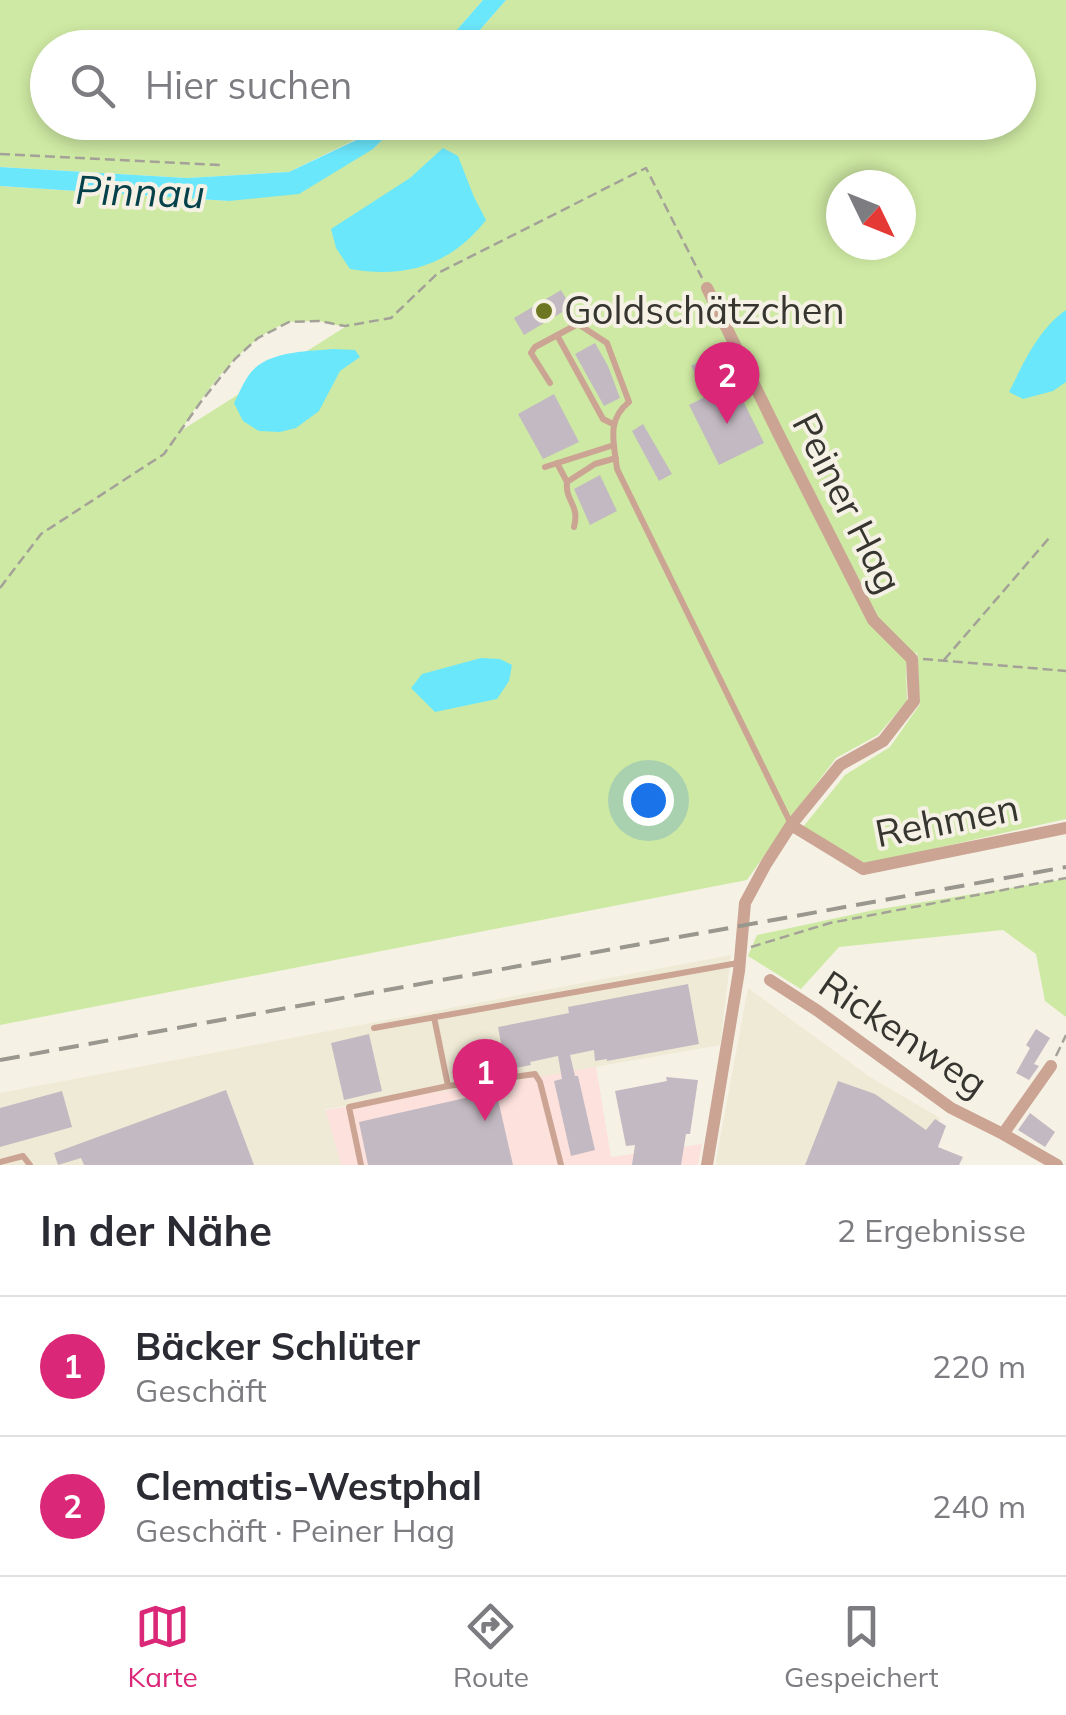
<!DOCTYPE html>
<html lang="de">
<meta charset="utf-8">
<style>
:root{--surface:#fff;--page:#f7f7f7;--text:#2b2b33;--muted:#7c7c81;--line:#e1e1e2;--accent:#db2777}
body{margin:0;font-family:Mulish,sans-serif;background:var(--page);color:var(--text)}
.compass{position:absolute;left:826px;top:170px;width:90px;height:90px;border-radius:50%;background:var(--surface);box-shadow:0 5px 15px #0003;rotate:133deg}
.you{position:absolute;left:648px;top:800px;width:35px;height:35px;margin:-25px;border:8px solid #fff;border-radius:50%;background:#1a73e8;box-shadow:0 0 0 15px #1a73e833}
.badge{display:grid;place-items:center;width:65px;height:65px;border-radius:50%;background:var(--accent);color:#fff;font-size:32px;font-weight:700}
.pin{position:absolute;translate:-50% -82px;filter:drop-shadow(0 2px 5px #0008)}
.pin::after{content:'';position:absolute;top:52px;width:35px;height:30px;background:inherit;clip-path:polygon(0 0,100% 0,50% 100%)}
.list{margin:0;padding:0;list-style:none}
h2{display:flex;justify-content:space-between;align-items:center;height:130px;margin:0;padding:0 40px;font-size:42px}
h2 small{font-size:32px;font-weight:400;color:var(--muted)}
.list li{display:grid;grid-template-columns:65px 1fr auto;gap:30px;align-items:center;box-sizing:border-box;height:140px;padding:0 40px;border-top:2px solid var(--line)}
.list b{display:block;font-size:38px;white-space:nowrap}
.list p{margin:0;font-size:32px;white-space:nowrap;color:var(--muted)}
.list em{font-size:32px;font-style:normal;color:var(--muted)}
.icon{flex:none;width:55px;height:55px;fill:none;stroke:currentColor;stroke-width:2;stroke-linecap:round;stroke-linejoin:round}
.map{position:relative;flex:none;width:1066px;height:1165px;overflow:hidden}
.search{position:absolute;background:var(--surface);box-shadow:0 5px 15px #0003;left:30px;right:30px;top:30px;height:110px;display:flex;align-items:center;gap:25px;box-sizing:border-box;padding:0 35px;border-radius:55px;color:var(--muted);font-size:38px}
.sheet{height:410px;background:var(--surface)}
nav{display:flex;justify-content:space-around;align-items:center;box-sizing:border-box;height:140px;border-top:2px solid var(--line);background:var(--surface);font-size:28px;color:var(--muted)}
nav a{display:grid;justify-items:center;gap:5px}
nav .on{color:var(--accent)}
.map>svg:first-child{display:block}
.commercial{fill:#fce1dd}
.built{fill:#efead5}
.green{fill:#cee9a3;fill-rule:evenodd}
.water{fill:#6be7fc}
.building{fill:#c3b9c2}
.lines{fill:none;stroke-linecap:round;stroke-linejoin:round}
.path{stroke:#a4a298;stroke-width:2.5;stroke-dasharray:10 5;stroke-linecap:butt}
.lane{stroke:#cba494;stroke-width:6}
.street{stroke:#cba494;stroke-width:12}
.rail{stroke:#99978e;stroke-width:4;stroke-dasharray:20 10;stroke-linecap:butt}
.poi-dot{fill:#6d7721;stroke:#f5f2e5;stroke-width:4}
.labels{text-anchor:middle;stroke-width:8;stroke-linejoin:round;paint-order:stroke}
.poi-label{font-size:38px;fill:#363530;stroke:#f5f2e5;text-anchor:start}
.street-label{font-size:38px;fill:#363530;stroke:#f5f2e5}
.water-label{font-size:40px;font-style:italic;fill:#05414a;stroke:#f5f2e5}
</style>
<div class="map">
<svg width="1066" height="1165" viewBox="0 0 1066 1165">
<rect width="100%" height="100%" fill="#f5f2e5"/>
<path class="commercial" d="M596 1066 611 1157 702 1144 698 1165H341L325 1110Z"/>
<path class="built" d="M731 955 720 1045 544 1076 325 1109 341 1165H0V1093Z
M748 988 870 1077 940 1118 920 1165H715Z"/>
<path class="green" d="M0 0H483L442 47 48 48V122L380 123 371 132 289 172 187 178 0 167Z
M506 0H1066V819L866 864 803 827 845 775 890 747 920 704 917 652 906 664 907 701 878 735 836 758 790 819 747 880 0 1025V186L229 201 373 149 399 123 1018 122V48L465 47ZM841 185H901V245H841ZM319 321 345 327 182 430C202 394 246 336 287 323 296 320 309 322 319 321Z
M1066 879V1017L1045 1001 1036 954 1003 930 839 947 801 989 748 956 757 935 874 910Z"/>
<path class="water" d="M483 0H506L465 47H442Z
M380 122 399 123 373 149 299 194 229 201 0 186V167L187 178 289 172 371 133Z
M443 148 458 156 474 197 486 220C451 265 405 279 350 269L336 248 331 229 410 178Z
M1066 310V382L1053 391 1023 399 1009 392C1023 364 1039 328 1066 310Z
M334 349 355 350 360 357 340 371 319 411 296 428 280 432 259 431 243 421 234 403C240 392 245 377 255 368 274 351 310 351 334 349Z
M481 658 500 659 512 665 509 681 497 699 435 712 411 688 422 674Z"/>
<path class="building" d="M561 290 571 307 524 335 514 318Z
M595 343 608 366 620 398 604 406 575 354Z
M719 352 764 443 719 465 689 405 707 396 691 366Z
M554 394 579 442 543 459 518 414Z
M643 424 672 474 659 481 632 431Z
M600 475 617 511 590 525 574 489Z
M688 984 699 1044 607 1061V1059L595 1061 594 1050 570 1055 575 1076H578L595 1150 571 1156 554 1081 562 1079 558 1056 530 1062 531 1065 506 1070 498 1027 569 1013 568 1007Z
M1036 1029 1050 1038 1034 1064 1039 1066 1029 1080 1016 1073 1030 1048 1026 1045Z
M369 1034 382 1091 344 1100 331 1043Z
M666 1077 698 1080 690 1134H686L681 1165H632L635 1145 626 1146 615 1091 667 1081Z
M838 1081 875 1094 926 1130 935 1119 946 1126 938 1147 963 1157 959 1165H805Z
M226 1090 254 1165H84L81 1158 58 1165 54 1153Z
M62 1091 72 1127 0 1147V1108Z
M496 1091 513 1165H368L359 1122Z
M1030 1113 1055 1132 1045 1147 1018 1130Z"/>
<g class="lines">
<path class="path" d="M0 154 220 165
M0 588 41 534 164 454 200 403 235 359 258 338 289 322 319 321 345 326 391 318 438 273 646 168 702 278
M923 659 1066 671
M944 660 1050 537
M751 947 830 923 1066 878
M1056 1056 1066 1035"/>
<path class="lane" d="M557 335 603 419 613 424
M550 383 531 353 535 347 578 324 607 343 629 402C606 420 614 443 617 469L791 824
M557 463 567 482
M545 467 614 445
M574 527C580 504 565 502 567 482L595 464 616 458
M434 1017 448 1086
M374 1028 738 963
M0 1162 23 1156 30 1165
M361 1165 349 1107 448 1086 535 1074 540 1082 561 1165"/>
<path class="street" d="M791 825 863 869 1066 828
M770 980 818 1011 951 1108 1003 1134 1057 1165
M1003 1134 1051 1066
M707 1165 739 971 745 903 766 864 791 825 840 765 883 741 914 701 912 659 873 620 778 433 707 288"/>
<path class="rail" d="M0 1060 1066 867"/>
</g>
<circle class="poi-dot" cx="544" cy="311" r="10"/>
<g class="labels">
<g class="poi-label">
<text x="564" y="324">Goldschätzchen</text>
</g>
<g class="street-label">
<text transform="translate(847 503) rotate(63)" y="13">Peiner Hag</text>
<text transform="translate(947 821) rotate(-11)" y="13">Rehmen</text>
<text transform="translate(903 1034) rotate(34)" y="13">Rickenweg</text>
</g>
<g class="water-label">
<text transform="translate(140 192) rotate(2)" y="14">Pinnau</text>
</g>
</g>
</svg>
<svg class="compass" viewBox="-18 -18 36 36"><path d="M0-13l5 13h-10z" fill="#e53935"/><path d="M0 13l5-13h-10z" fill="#7c7c81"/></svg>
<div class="you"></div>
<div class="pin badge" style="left:485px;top:1121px">1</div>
<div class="pin badge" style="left:727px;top:424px">2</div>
<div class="search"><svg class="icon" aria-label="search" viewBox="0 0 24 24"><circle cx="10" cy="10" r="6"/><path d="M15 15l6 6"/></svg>Hier suchen</div>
</div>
<section class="sheet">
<h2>In der Nähe<small>2 Ergebnisse</small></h2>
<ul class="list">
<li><span class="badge">1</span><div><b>Bäcker Schlüter</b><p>Geschäft</p></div><em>220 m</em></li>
<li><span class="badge">2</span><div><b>Clematis-Westphal</b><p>Geschäft · Peiner Hag</p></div><em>240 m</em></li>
</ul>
</section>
<nav>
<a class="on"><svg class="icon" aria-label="map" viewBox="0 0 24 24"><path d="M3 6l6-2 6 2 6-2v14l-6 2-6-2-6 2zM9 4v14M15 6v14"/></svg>Karte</a>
<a><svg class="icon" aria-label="directions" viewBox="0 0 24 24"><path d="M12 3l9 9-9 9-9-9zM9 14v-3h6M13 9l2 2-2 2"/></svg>Route</a>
<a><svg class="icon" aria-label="saved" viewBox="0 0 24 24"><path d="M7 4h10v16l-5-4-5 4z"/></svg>Gespeichert</a>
</nav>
